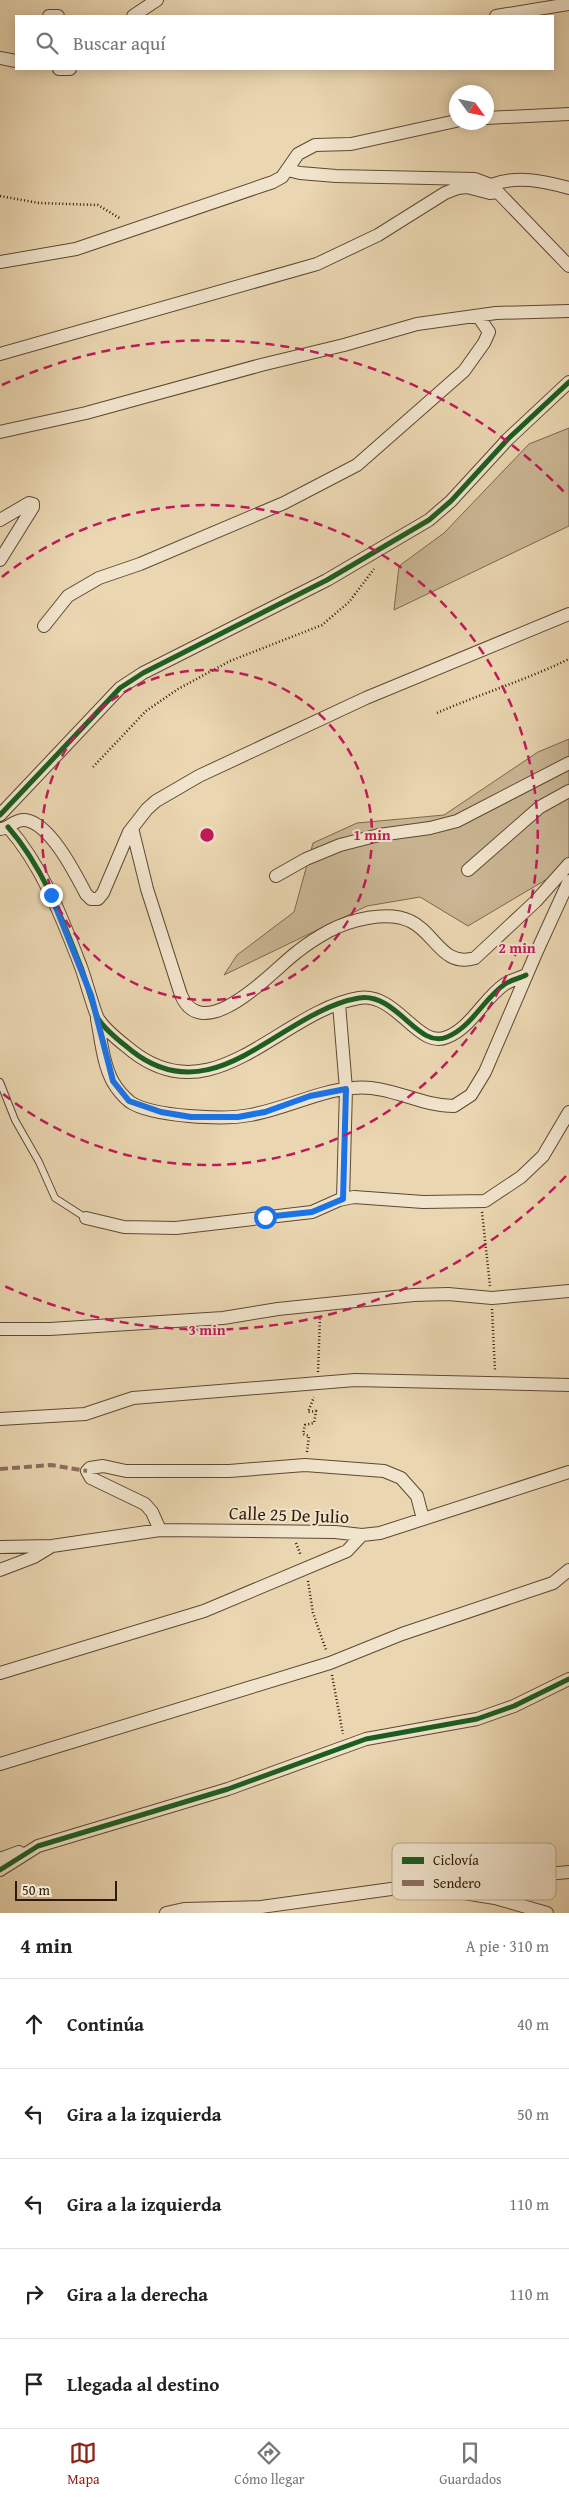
<!DOCTYPE html>
<html lang="es">
<meta charset="utf-8">
<style>
:root{--surface:#fff;--page:#f2f2f2;--text:#222;--muted:#767676;--line:#e0e0e0;--accent:#8f2418}
body{margin:0;font-family:"Gentium Book Plus",serif;background:var(--page);color:var(--text)}
.compass{position:absolute;left:449px;top:85px;width:45px;height:45px;border-radius:50%;background:var(--surface);box-shadow:0 2px 12px #0003;rotate:123deg}
.scale{position:absolute;left:15px;bottom:12px;width:102px;box-sizing:border-box;padding-left:5px;border:2px solid #2f1909;border-top:0;font-size:14px;line-height:18px;white-space:nowrap;color:#2f1909;-webkit-text-stroke:4px #f1e4cc;paint-order:stroke}
.stop{position:absolute;width:15px;height:15px;margin:-11px;border:4px solid #1a73e8;border-radius:50%;background:#fff}
.stop.end{background:#1a73e8;border-color:#fff;box-shadow:0 1px 5px #0008}
.list{margin:0;padding:0;list-style:none}
h2{display:flex;justify-content:space-between;align-items:center;height:65px;margin:0;padding:0 20px;font-size:21px}
h2 small{font-size:16px;font-weight:400;color:var(--muted)}
.list li{display:grid;grid-template-columns:32px 1fr auto;gap:15px;align-items:center;box-sizing:border-box;height:90px;padding:0 20px;border-top:1px solid var(--line)}
.list b{display:block;font-size:19px;white-space:nowrap}
.list em{font-size:16px;font-style:normal;color:var(--muted)}
.icon{flex:none;width:28px;height:28px;fill:none;stroke:currentColor;stroke-width:2;stroke-linecap:round;stroke-linejoin:round}
.map{position:relative;flex:none;width:569px;height:1913px;overflow:hidden}
.search{position:absolute;background:var(--surface);box-shadow:0 2px 12px #0003;left:15px;right:15px;top:15px;height:55px;display:flex;align-items:center;gap:12px;box-sizing:border-box;padding:0 18px;border-radius:0px;color:var(--muted);font-size:19px}
.sheet{height:515px;background:var(--surface)}
nav{display:flex;justify-content:space-around;align-items:center;box-sizing:border-box;height:70px;border-top:1px solid var(--line);background:var(--surface);font-size:14px;color:var(--muted)}
nav a{display:grid;justify-items:center;gap:2px}
nav .on{color:var(--accent)}
.map>svg:first-child{display:block}
.green{fill:#cab694;stroke:#7c684e}
.lines{fill:none;stroke-linecap:round;stroke-linejoin:round}
.service-casing{stroke:#5e4833;stroke-width:8}
.minor-casing{stroke:#5e4833;stroke-width:14}
.path{stroke:#2f1909;stroke-width:2.5;stroke-dasharray:1 2.5;stroke-linecap:butt}
.service{stroke:#f1e4cc;stroke-width:6}
.minor{stroke:#f1e4cc;stroke-width:12}
.quiet{stroke:#8d6e63;stroke-width:4;stroke-dasharray:8 4;stroke-linecap:butt}
.cycleway-casing{stroke:#f1e4cc;stroke-width:8}
.cycleway{stroke:#1b5e20;stroke-width:5}
.route{stroke:#1a73e8;stroke-width:6}
.ring{fill:none;stroke:#c2185b;stroke-width:2.5;stroke-dasharray:9 6}
.labels{text-anchor:middle;stroke-width:4;stroke-linejoin:round;paint-order:stroke}
.street-label{font-size:18px;fill:#2f1909;stroke:#f1e4cc}
.key{fill:#f1e4cc;stroke:#b7a792;stroke-width:1}
.key-label{font-size:14px;fill:#2f1909}
.centre{fill:#c2185b;stroke:#f1e4cc;stroke-width:2.5}
.ring-label{font-size:15px;text-anchor:middle;font-weight:bold;fill:#c2185b;stroke:#f1e4cc;stroke-width:4;stroke-linejoin:round;paint-order:stroke}
</style>
<div class="map">
<svg width="569" height="1913" viewBox="0 0 569 1913">
<rect width="100%" height="100%" fill="#ead6b1"/>
<filter id="stains"><feTurbulence type="fractalNoise" baseFrequency=".004" numOctaves="4"/><feColorMatrix values="0 0 0 0 .2 0 0 0 0 .09 0 0 0 0 .02 0 0 0 .5 -.17"/></filter>
<radialGradient id="worn" r=".72"><stop offset=".6" stop-color="#630" stop-opacity="0"/><stop offset="1" stop-color="#630" stop-opacity=".3"/></radialGradient>
<path class="green" d="M569 428V526L394 610 399 566 444 533 529 444Z
M569 739V866L468 926 420 897 367 906 224 975 237 955 294 912 313 843 357 823 444 815 538 752Z"/>
<g class="lines">
<defs>
<path id="service" d="M0 1082 15 1120 39 1162 55 1198 86 1218"/>
<path id="minor" d="M49 16H58
M133 16 157 0
M496 16 569 4
M0 58 16 61
M59 69H70
M486 118 569 114
M288 170 300 173 336 176 475 179 491 185 569 266
M491 185C517 175 543 181 569 188
M0 262 76 249 273 182 282 177 298 154 315 145 351 144 456 121
M0 354 317 264 378 235 445 193 458 188 467 187 490 193 497 192
M0 432 86 413 261 365 344 345 417 324 496 313 569 311
M0 520 29 503 33 504V507L0 560
M44 626 68 596 99 578 140 564 284 503 357 465 464 371 484 343 489 332 478 316
M0 815 120 688 143 673 327 580 429 520 451 501 508 439 569 382
M8 827C43 867 62 918 81 967 85 977 95 1015 99 1020 107 1032 121 1042 132 1051 215 1116 281 1011 359 998 397 992 418 1050 447 1037 472 1027 484 998 505 984 511 980 520 978 526 975
M132 828 147 889 181 995C204 1048 274 969 297 952 307 944 318 937 329 931 350 920 387 910 410 921 435 932 442 968 475 958L536 901 569 864
M0 829C9 829 14 819 25 820 50 823 75 873 86 894L91 899H98L103 893 129 832 147 809 156 801 199 776 366 698 569 614
M468 870 540 807 569 791
M276 876 306 859 340 845 379 835 430 828 457 821 569 763
M339 1004 346 1089 343 1199
M97 1019C101 1039 103 1064 113 1082 117 1089 124 1097 130 1102 153 1117 224 1120 250 1115 285 1109 317 1091 353 1088 389 1084 419 1106 454 1106L471 1095 485 1072 537 951 569 881
M86 1218 124 1227 176 1228 312 1212 339 1200 354 1197 423 1202 485 1201 521 1177 543 1156 569 1112
M0 1329H50L223 1318 278 1309 414 1295 448 1294 492 1298 569 1291
M0 1419 85 1414 133 1398 355 1380 569 1385
M160 1530 152 1512 145 1504 91 1478 87 1471 90 1468 103 1466 126 1471H229L305 1465 384 1471 401 1478 417 1496 423 1519
M0 1547 52 1546 160 1530 335 1532 362 1535 380 1533 569 1472
M0 1570 34 1557 52 1546
M0 1673 204 1611 347 1551 362 1535
M0 1764 330 1663 402 1634 553 1583 569 1570
M0 1859 19 1852
M0 1870 38 1846 228 1789 366 1739 477 1719 514 1706 569 1679
M445 1890 495 1898 547 1913
M166 1913 184 1909 261 1907 391 1889 569 1872"/>
</defs>
<use href="#service" class="service-casing"/>
<use href="#minor" class="minor-casing"/>
<path class="path" d="M0 196 39 203 98 205 121 219
M437 713C480 694 526 680 569 659
M93 767 146 711 178 689 230 661 322 625 349 602 374 569
M482 1212 490 1286
M492 1309 495 1371
M318 1372 320 1317
M307 1452 309 1436 303 1434 305 1425 314 1423 316 1411 308 1412 314 1397
M296 1543 301 1556
M308 1581 313 1613 326 1650
M332 1675 343 1734"/>
<use href="#service" class="service"/>
<use href="#minor" class="minor"/>
<path class="quiet" d="M0 1469 51 1465 87 1471"/>
<defs>
<path id="cycleway" d="M0 815 120 688 143 673 327 580 429 520 451 501 508 439 569 382
M8 827C43 867 62 918 81 967 85 977 95 1015 99 1020 107 1032 121 1042 132 1051 215 1116 281 1011 359 998 397 992 418 1050 447 1037 472 1027 484 998 505 984 511 980 520 978 526 975
M0 1870 38 1846 228 1789 366 1739 477 1719 514 1706 569 1679"/>
</defs>
<use href="#cycleway" class="cycleway-casing"/>
<use href="#cycleway" class="cycleway"/>
</g>
<g class="lines">
<path class="route" d="M51 895 91 995 113 1081 129 1101 161 1112 191 1117H238L265 1112 310 1096 346 1089 343 1199 312 1212 265 1217"/>
</g>
<g class="ring">
<circle cx="207" cy="835" r="165"/>
<path d="M2 577A330 330 0 1 1 2 1093"/>
<path d="M566 1176A495 495 0 0 1 2 1285M2 385A495 495 0 0 1 566 494"/>
</g>
<g class="labels">
<g class="street-label">
<text transform="translate(289 1515) rotate(2)" y="6">Calle 25 De Julio</text>
</g>
</g>
<rect x="392" y="1843" width="164" height="57" rx="8" class="key"/>
<rect x="402" y="1857" width="22" height="7" fill="#1b5e20"/>
<rect x="402" y="1880" width="22" height="6" fill="#8d6e63"/>
<g class="key-label">
<text x="433" y="1865">Ciclovía</text>
<text x="433" y="1888">Sendero</text>
</g>
<circle cx="207" cy="835" r="8" class="centre"/>
<g class="ring-label">
<text x="372" y="840">1 min</text>
<text x="517" y="953">2 min</text>
<text x="207" y="1335">3 min</text>
</g>
<rect width="100%" height="100%" filter="url(#stains)"/>
<rect width="100%" height="100%" fill="url(#worn)"/>
</svg>
<svg class="compass" viewBox="-18 -18 36 36"><path d="M0-13l5 13h-10z" fill="#e53935"/><path d="M0 13l5-13h-10z" fill="#767676"/></svg>
<div class="scale">50 m</div>
<div class="stop" style="left:265px;top:1217px"></div>
<div class="stop end" style="left:51px;top:895px"></div>
<div class="search"><svg class="icon" aria-label="search" viewBox="0 0 24 24"><circle cx="10" cy="10" r="6"/><path d="M15 15l6 6"/></svg>Buscar aquí</div>
</div>
<section class="sheet">
<h2>4 min<small>A pie · 310 m</small></h2>
<ul class="list">
<li><svg class="icon" aria-label="ahead" viewBox="0 0 24 24"><path d="M12 20V5M6 11l6-6 6 6"/></svg><div><b>Continúa</b></div><em>40 m</em></li>
<li><svg class="icon" aria-label="left" viewBox="0 0 24 24"><path d="M17 20v-9H6M10 6l-5 5 5 5"/></svg><div><b>Gira a la izquierda</b></div><em>50 m</em></li>
<li><svg class="icon" aria-label="left" viewBox="0 0 24 24"><path d="M17 20v-9H6M10 6l-5 5 5 5"/></svg><div><b>Gira a la izquierda</b></div><em>110 m</em></li>
<li><svg class="icon" aria-label="right" viewBox="0 0 24 24"><path d="M7 20v-9h11M14 6l5 5-5 5"/></svg><div><b>Gira a la derecha</b></div><em>110 m</em></li>
<li><svg class="icon" aria-label="arrive" viewBox="0 0 24 24"><path d="M6 21V4h12l-3 4 3 4H6"/></svg><div><b>Llegada al destino</b></div></li>
</ul>
</section>
<nav>
<a class="on"><svg class="icon" aria-label="map" viewBox="0 0 24 24"><path d="M3 6l6-2 6 2 6-2v14l-6 2-6-2-6 2zM9 4v14M15 6v14"/></svg>Mapa</a>
<a><svg class="icon" aria-label="directions" viewBox="0 0 24 24"><path d="M12 3l9 9-9 9-9-9zM9 14v-3h6M13 9l2 2-2 2"/></svg>Cómo llegar</a>
<a><svg class="icon" aria-label="saved" viewBox="0 0 24 24"><path d="M7 4h10v16l-5-4-5 4z"/></svg>Guardados</a>
</nav>
